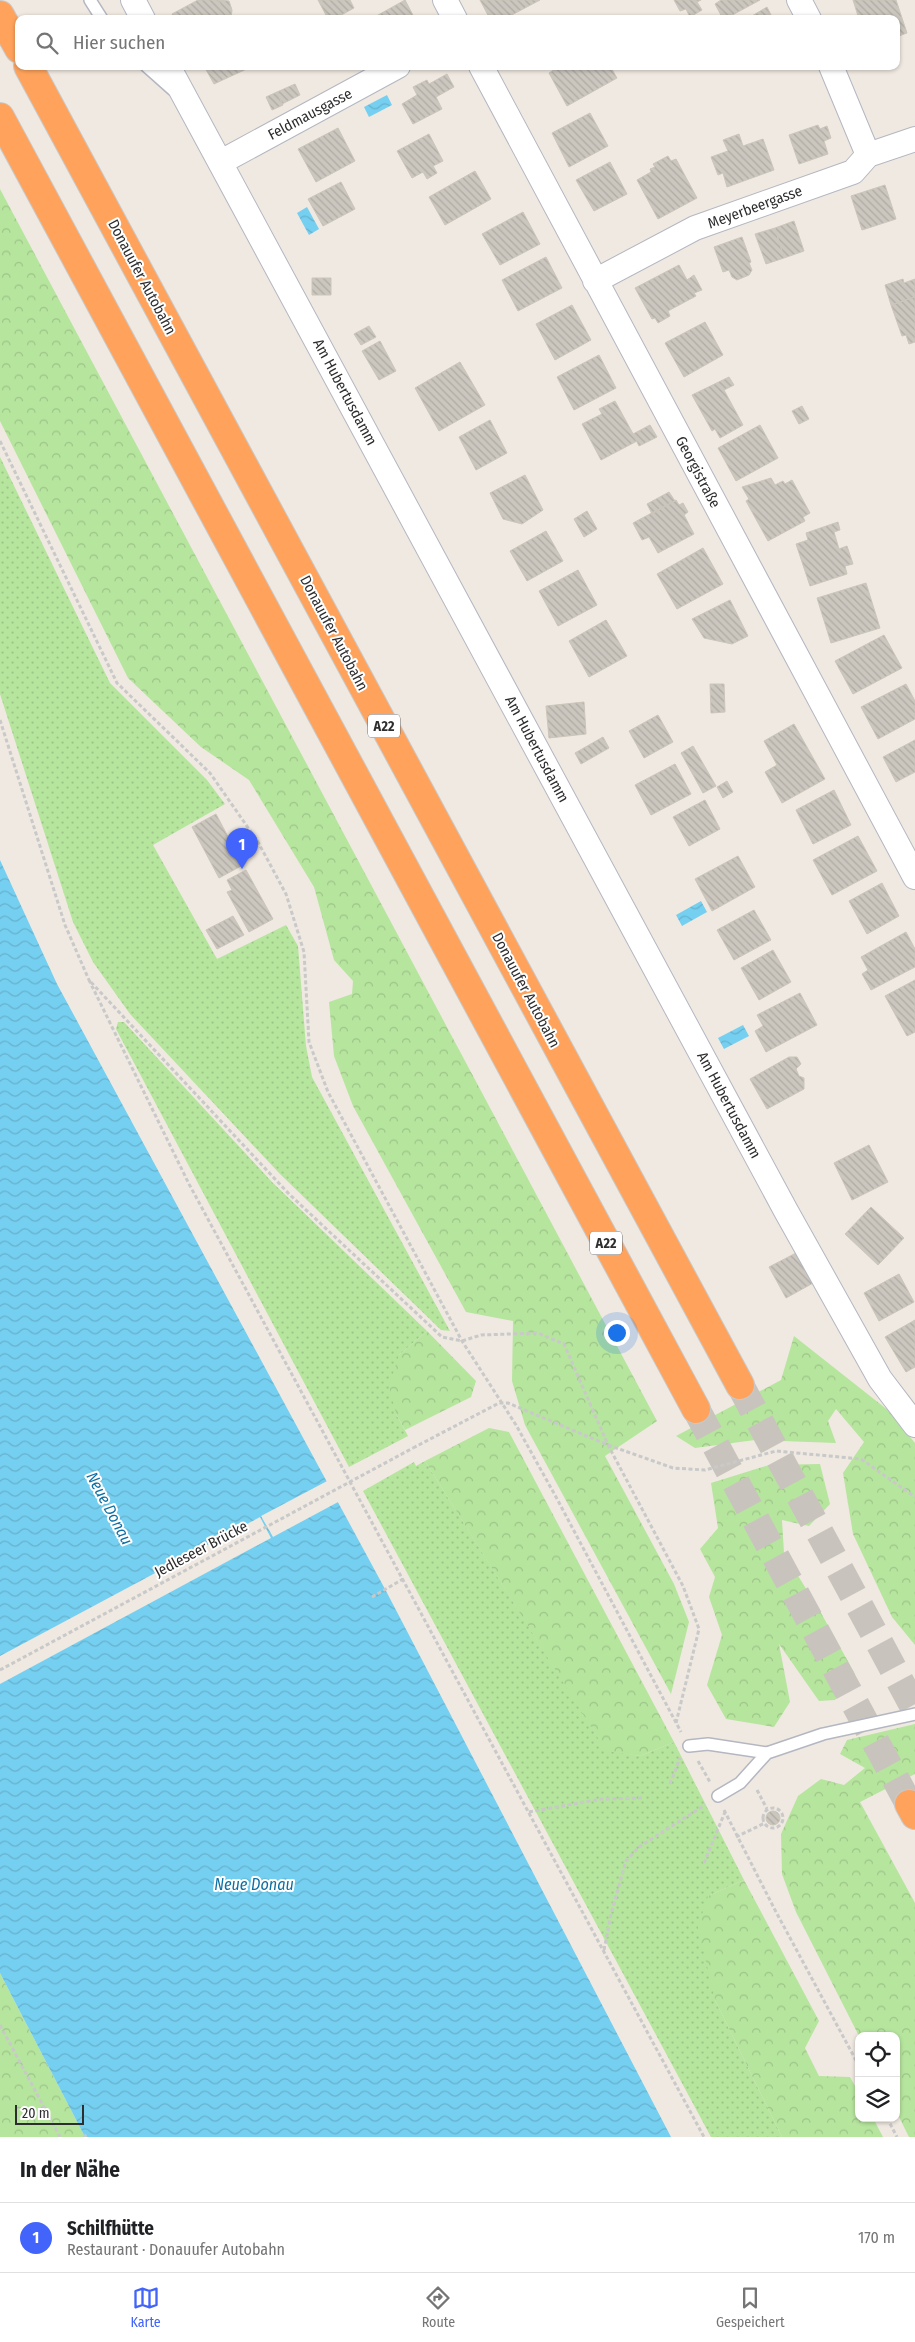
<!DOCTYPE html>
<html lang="de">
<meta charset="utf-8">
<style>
:root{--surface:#fff;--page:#f2f2f2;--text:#202124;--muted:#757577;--line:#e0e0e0;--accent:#4264fb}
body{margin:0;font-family:"Fira Sans Condensed",sans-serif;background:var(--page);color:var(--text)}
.controls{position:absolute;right:15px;bottom:15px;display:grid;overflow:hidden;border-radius:10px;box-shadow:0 1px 4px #0004}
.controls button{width:45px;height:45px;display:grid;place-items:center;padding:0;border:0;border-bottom:1px solid var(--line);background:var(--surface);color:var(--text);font:25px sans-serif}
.scale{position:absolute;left:15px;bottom:12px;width:69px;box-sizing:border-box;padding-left:5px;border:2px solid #2e2e2e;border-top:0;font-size:14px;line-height:18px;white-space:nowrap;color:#2e2e2e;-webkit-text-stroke:4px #fff;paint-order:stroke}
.you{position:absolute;left:616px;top:1332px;width:18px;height:18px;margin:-12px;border:4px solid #fff;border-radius:50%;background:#1a73e8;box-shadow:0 0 0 8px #1a73e833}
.badge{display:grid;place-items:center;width:32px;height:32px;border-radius:50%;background:var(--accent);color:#fff;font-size:16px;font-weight:700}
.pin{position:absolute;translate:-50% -41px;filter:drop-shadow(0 1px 2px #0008)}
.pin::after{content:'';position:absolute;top:26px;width:18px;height:15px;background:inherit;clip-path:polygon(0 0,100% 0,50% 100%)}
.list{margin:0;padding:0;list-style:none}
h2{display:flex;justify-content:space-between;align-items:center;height:65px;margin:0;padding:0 20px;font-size:21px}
h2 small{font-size:16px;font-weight:400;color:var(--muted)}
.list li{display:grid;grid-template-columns:32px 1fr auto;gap:15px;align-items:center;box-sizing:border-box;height:70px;padding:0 20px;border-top:1px solid var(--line)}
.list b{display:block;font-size:19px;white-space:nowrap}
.list p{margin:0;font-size:16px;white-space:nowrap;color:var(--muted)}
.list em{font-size:16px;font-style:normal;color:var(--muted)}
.icon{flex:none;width:28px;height:28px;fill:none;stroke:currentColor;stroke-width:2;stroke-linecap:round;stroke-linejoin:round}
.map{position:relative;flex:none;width:915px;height:2137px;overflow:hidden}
.search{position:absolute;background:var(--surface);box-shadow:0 1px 4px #0004;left:15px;right:15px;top:15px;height:55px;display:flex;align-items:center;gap:12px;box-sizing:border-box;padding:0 18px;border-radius:10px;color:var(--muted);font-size:19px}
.sheet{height:135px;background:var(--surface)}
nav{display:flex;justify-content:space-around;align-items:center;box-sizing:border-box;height:70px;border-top:1px solid var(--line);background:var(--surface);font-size:14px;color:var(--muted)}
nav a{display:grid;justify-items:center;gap:2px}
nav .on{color:var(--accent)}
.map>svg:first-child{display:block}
.grass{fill:url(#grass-dots)}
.forest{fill:url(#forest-crowns)}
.water{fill:url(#water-waves)}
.pier{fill:#efe9e1}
.building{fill:url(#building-back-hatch);stroke:#cbc5ba}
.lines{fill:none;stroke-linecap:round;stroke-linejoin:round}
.highway-tunnel{stroke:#c8c4bd;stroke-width:28;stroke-dasharray:28 14;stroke-linecap:butt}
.lane-casing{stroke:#b4b7c1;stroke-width:14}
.street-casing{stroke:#b4b7c1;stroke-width:26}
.highway-casing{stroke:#c9c9c9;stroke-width:30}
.path{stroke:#c9c9c9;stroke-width:3;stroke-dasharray:4 2.5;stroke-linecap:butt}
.lane{stroke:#fff;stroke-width:11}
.street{stroke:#fff;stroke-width:24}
.highway{stroke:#ffa35c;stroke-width:28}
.path-bridge{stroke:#c9c9c9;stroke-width:3;stroke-dasharray:4 2.5;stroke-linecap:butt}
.labels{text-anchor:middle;stroke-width:4;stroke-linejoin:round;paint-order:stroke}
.shield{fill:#fff;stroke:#6d6d6d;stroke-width:1}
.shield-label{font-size:14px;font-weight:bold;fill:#2e2e2e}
.street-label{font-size:15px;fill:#2e2e2e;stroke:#fff}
.water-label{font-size:16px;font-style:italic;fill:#0d6fa3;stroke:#fff}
</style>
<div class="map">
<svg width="915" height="2137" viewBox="0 0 915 2137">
<defs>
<pattern id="grass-dots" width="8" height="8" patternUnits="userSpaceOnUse" patternTransform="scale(1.25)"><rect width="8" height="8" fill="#b6e59e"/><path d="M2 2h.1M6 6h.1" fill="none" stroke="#9dc588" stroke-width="1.8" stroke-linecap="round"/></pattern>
<pattern id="forest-crowns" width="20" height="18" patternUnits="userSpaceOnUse" patternTransform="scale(1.25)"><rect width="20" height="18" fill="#b6e59e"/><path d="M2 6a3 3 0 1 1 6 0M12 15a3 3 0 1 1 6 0" fill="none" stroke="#9dc588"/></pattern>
<pattern id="water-waves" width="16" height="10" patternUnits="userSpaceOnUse" patternTransform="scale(1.25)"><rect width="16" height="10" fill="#75cff0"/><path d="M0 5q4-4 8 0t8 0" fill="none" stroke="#66b2ce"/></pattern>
<pattern id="building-back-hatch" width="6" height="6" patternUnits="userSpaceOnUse" patternTransform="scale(1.25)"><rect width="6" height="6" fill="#cbc7bf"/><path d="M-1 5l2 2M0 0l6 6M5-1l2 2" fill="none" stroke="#afaba4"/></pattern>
</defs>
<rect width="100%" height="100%" fill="#efe9e1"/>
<path class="grass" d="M0 457 110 683 207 780 225 804 153 845 217 959 286 925 298 946 306 1046 312 1077 450 1331 441 1330 280 1174 130 1014 93 962 73 922 0 694Z
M118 1022H124L272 1182 427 1331 399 1355 396 1414 408 1436 349 1467 116 1029Z
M425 1461 606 1750 640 1756 674 1742 744 1880 708 1896 715 2000 782 2137H711L363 1491 414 1462 416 1466Z"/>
<path class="forest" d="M0 189 657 1421 605 1456 674 1584 689 1622 671 1694 525 1425 512 1381 513 1321 466 1312 353 1106 334 1056 329 1002 352 994 353 981 334 960 314 887 249 780 201 747 128 678 0 421Z
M427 1331 476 1381 471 1397 405 1430 396 1414 389 1386 399 1355Z
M794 1336 889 1411 915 1443V1645L892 1617 853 1534 843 1473 864 1442 836 1409 828 1421 836 1443 755 1440 695 1448 676 1436 781 1380Z
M489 1428 509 1432 674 1742 640 1756 606 1751 425 1461Z
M820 1464 830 1504 809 1526 782 1520 784 1553 821 1613 855 1674 835 1700 819 1701 779 1644 790 1702 774 1727 726 1719 707 1685 722 1635 709 1597 715 1577 700 1549 718 1528 711 1483 769 1465Z
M915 1724V1774L860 1802 915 1903V2137H909L896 2111V2036H859L796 1912 782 1874 781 1834 798 1796 821 1779 844 1785 865 1768 840 1754 847 1740Z
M744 1880 819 2021 805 2048 819 2076 850 2077 859 2093V2118H873L883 2137H782L715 2000 698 1927 708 1896Z
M0 1973 85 2137H0Z"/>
<path class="water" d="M387 95 392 105 369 117 364 107Z
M307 207 319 229 309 235 297 213Z
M0 860 57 984 385 1589 671 2137H85L0 1973Z
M701 901 707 912 682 926 676 915Z
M743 1025 749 1036 724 1049 718 1038Z"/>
<path class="pier" d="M329 1480 340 1501 273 1537 261 1516Z
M260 1517 271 1538 0 1684V1656Z"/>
<path class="building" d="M198 0H218L228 19H174L172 14Z
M218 0 229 1 232 10 231 18 228 19Z
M318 0H350L354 8 334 19H328Z
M405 0 415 19H371Z
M480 0H540L504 19H490Z
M674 0H701L697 2 702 10 690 17 686 9 680 11Z
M721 0H760L725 19H723L715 4Z
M853 0H896L907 33 896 37V19H859Z
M767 7 773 19H747Z
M204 66H253L214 84Z
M560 66H610L617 78 567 106 549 73Z
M447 74 454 87 436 97 442 109 413 124 402 104 417 95 413 87 427 80 429 84Z
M295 84 300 95 282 104 277 92Z
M277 92 283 105 272 110 266 97Z
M590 113 608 146 569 167 552 133Z
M818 125 820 129 827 126 831 138 824 141 828 154 799 164 789 135Z
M338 128 355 161 316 182 298 149Z
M429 134 443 161 433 166 437 173 427 179 423 172 412 178 397 151Z
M739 134 743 146 763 139 774 170 727 187 723 173 718 175 711 157 728 151 723 140Z
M668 156 671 161 676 159 697 198 658 219 637 180 651 172 650 169 655 167 653 164Z
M610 162 627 194 594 211 576 180Z
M475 171 491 199 445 225 429 197Z
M341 182 355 209 323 226 308 199Z
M885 185 896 219 862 230 851 196Z
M523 212 540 244 500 265 482 234Z
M794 221 804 251 784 258 775 228Z
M775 228 784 258 766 264 755 234Z
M742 237 751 262 749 263 752 270 749 275 737 280 732 277 729 270 723 272 714 247Z
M546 257 562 288 518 311 502 280Z
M679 265 687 280 694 275 702 290 694 293 696 296 668 311 670 316 658 323 655 318 652 319 635 288Z
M312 278H331V295H312Z
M903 279 904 283 915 279V297L891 305 885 285Z
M915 297V342L909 344 906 335 902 336 891 305Z
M572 305 591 340 555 360 536 324Z
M705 322 723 355 684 377 665 343Z
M369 326 376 337 361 345 354 334Z
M380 341 396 371 379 380 362 351Z
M599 355 616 388 574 410 557 377Z
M460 362 485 405 439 431 415 388Z
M729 377 734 385 724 390 743 425 720 438 715 429 712 431 692 395Z
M615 401 637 441 601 460 582 424 602 414 599 409Z
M802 406 809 419 799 424 792 411Z
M490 420 507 453 476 470 459 437Z
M650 425 657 437 639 446 633 434Z
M760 425 778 458 736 481 718 448Z
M525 475 543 510 522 524 503 519 490 493Z
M771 478 775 485 783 481 785 484 792 480 810 513 803 517 805 521 768 541 746 501 749 499 742 487Z
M669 492 675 501 652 514 647 504Z
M676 500 679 505 683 503 688 512 684 515 694 534 658 553 649 537 642 540 633 523Z
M587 511 597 529 584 537 574 519Z
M838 522 840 530 834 532 839 549 847 546 853 564 845 566 847 574 810 586 796 544 808 540 806 533Z
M546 531 563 561 527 581 510 551Z
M703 548 723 584 677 609 657 574Z
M578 570 597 605 558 626 539 591Z
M866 583 880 628 831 643 817 598Z
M730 600 748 636 732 644 704 638 692 619Z
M606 620 627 656 589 677 569 641Z
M884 635 902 668 853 694 835 661Z
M710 684H724L725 712 711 713Z
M906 684 915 701V719L878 739 861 707Z
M584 702 586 734 549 738 546 706Z
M658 715 673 742 644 758 629 731Z
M794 724 825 779 782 803 765 772 777 765 764 741Z
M603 737 609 748 581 764 575 753Z
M915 740V772L896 782 883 757Z
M693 746 716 786 703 793 681 753Z
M675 764 691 794 651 815 635 785Z
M727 781 733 792 723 798 717 787Z
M834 790 851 825 813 844 796 810Z
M705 800 720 829 689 846 673 817Z
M216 814 243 865 219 878 192 827Z
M858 836 877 871 832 895 813 860Z
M738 856 755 887 712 911 695 879Z
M246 870 273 919 249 932 227 892 232 890 227 880Z
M882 883 899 916 867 934 849 901Z
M754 910 771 940 734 960 717 930Z
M233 916 244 935 217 949 206 930Z
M906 932 915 949V967L871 990 862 974 868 970 861 957Z
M773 950 791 982 759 1000 741 968Z
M915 980V1032L907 1036 885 996Z
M800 993 817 1025 766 1052 755 1031 763 1026 757 1015Z
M789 1057H797L801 1064 796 1069 799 1076 804 1078V1089L767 1109 750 1079Z
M869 1145 888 1182 852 1200 834 1163Z
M871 1207 904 1238 878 1265 845 1234Z
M798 1252 815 1282 786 1298 769 1267Z
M899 1274 914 1302 879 1321 864 1293Z
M915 1320V1367L906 1372 885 1337Z
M766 1818a7 7 0 1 1 14 0a7 7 0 1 1-14 0Z"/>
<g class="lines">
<path class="highway-tunnel" d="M740 1385 915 1709
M696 1409 909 1804"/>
<defs>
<path id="lane" d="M90 0 102 19
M146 66 173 90
M689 1746 708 1744 767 1753
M718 1796 740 1783 767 1753 823 1734 915 1714"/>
<path id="street" d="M133 0 143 19
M445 0 455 19
M799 0 809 19
M168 66 786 1211 880 1379 915 1425
M481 66 915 877
M831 66 868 155
M221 162 398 66
M595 281 695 228 853 172 868 155 915 139"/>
<path id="highway" d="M0 15 19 49
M28 66 740 1385
M0 117 696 1409
M909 1804 915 1815"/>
</defs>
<use href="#lane" class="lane-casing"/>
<use href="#street" class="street-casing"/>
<use href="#highway" class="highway-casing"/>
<path class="path" d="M0 441 117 683 210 773 258 842 286 894 304 952 309 1042 328 1092 462 1341 516 1425 556 1497 681 1732
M0 720 65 925 89 980
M413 1448 499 1403H508L608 1445 673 1468 705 1470 776 1451 861 1459 915 1497
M372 1597 403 1579
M676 1723 699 1629 683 1586 608 1445 564 1344 538 1333 481 1335 462 1341 442 1337 289 1194 89 980 189 1184 704 2137
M698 1761 710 1782
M670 1784 680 1758
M757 1790 767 1809
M763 1818a10 10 0 1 1 20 0a10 10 0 1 1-20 0Z
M724 1810 775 1910 859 2066
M529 1812 601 1799 642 1798
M736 1837 765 1823
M704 1863 725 1812
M604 1950 611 1914 626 1861 639 1847 705 1805
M0 2025 60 2137
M887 2118 897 2137
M83 2137 87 2135"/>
<use href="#lane" class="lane"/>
<use href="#street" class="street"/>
<use href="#highway" class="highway"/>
<path class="path-bridge" d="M0 1670 413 1448"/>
</g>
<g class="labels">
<g class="shield">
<rect x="368" y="714.5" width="32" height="23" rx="4"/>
<rect x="590" y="1231.5" width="32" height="23" rx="4"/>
</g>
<g class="shield-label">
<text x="384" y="731">A22</text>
<text x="606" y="1248">A22</text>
</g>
<g class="street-label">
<text transform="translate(310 114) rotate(-28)" y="5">Feldmausgasse</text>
<text transform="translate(755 207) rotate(-20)" y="5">Meyerbeergasse</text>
<text transform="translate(142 277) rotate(62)" y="5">Donauufer Autobahn</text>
<text transform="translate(345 392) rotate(62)" y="5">Am Hubertusdamm</text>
<text transform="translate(698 472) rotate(62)" y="5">Georgistraße</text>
<text transform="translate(334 633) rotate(62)" y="5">Donauufer Autobahn</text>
<text transform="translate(537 749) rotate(62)" y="5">Am Hubertusdamm</text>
<text transform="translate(526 990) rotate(62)" y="5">Donauufer Autobahn</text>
<text transform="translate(729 1105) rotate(62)" y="5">Am Hubertusdamm</text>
<text transform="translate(201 1549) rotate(-28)" y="5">Jedleseer Brücke</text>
</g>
<g class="water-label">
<text transform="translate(110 1508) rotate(62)" y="6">Neue Donau</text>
<text x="254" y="1890">Neue Donau</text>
</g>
</g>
</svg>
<div class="controls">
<button><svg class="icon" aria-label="locate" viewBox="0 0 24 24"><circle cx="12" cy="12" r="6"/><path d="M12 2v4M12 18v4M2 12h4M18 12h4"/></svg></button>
<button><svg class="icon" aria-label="layers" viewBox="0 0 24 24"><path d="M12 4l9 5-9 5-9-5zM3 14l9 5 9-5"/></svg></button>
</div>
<div class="scale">20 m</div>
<div class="you"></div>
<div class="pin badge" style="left:242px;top:869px">1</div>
<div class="search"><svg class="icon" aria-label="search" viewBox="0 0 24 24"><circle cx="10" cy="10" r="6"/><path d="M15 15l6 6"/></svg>Hier suchen</div>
</div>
<section class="sheet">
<h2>In der Nähe<small></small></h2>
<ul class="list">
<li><span class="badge">1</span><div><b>Schilfhütte</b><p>Restaurant · Donauufer Autobahn</p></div><em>170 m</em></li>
</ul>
</section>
<nav>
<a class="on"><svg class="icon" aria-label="map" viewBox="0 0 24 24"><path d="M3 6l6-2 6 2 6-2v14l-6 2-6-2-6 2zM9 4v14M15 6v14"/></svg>Karte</a>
<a><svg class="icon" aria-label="directions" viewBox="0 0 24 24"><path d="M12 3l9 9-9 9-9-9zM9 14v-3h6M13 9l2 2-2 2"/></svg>Route</a>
<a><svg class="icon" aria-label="saved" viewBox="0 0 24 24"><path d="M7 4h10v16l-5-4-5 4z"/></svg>Gespeichert</a>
</nav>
